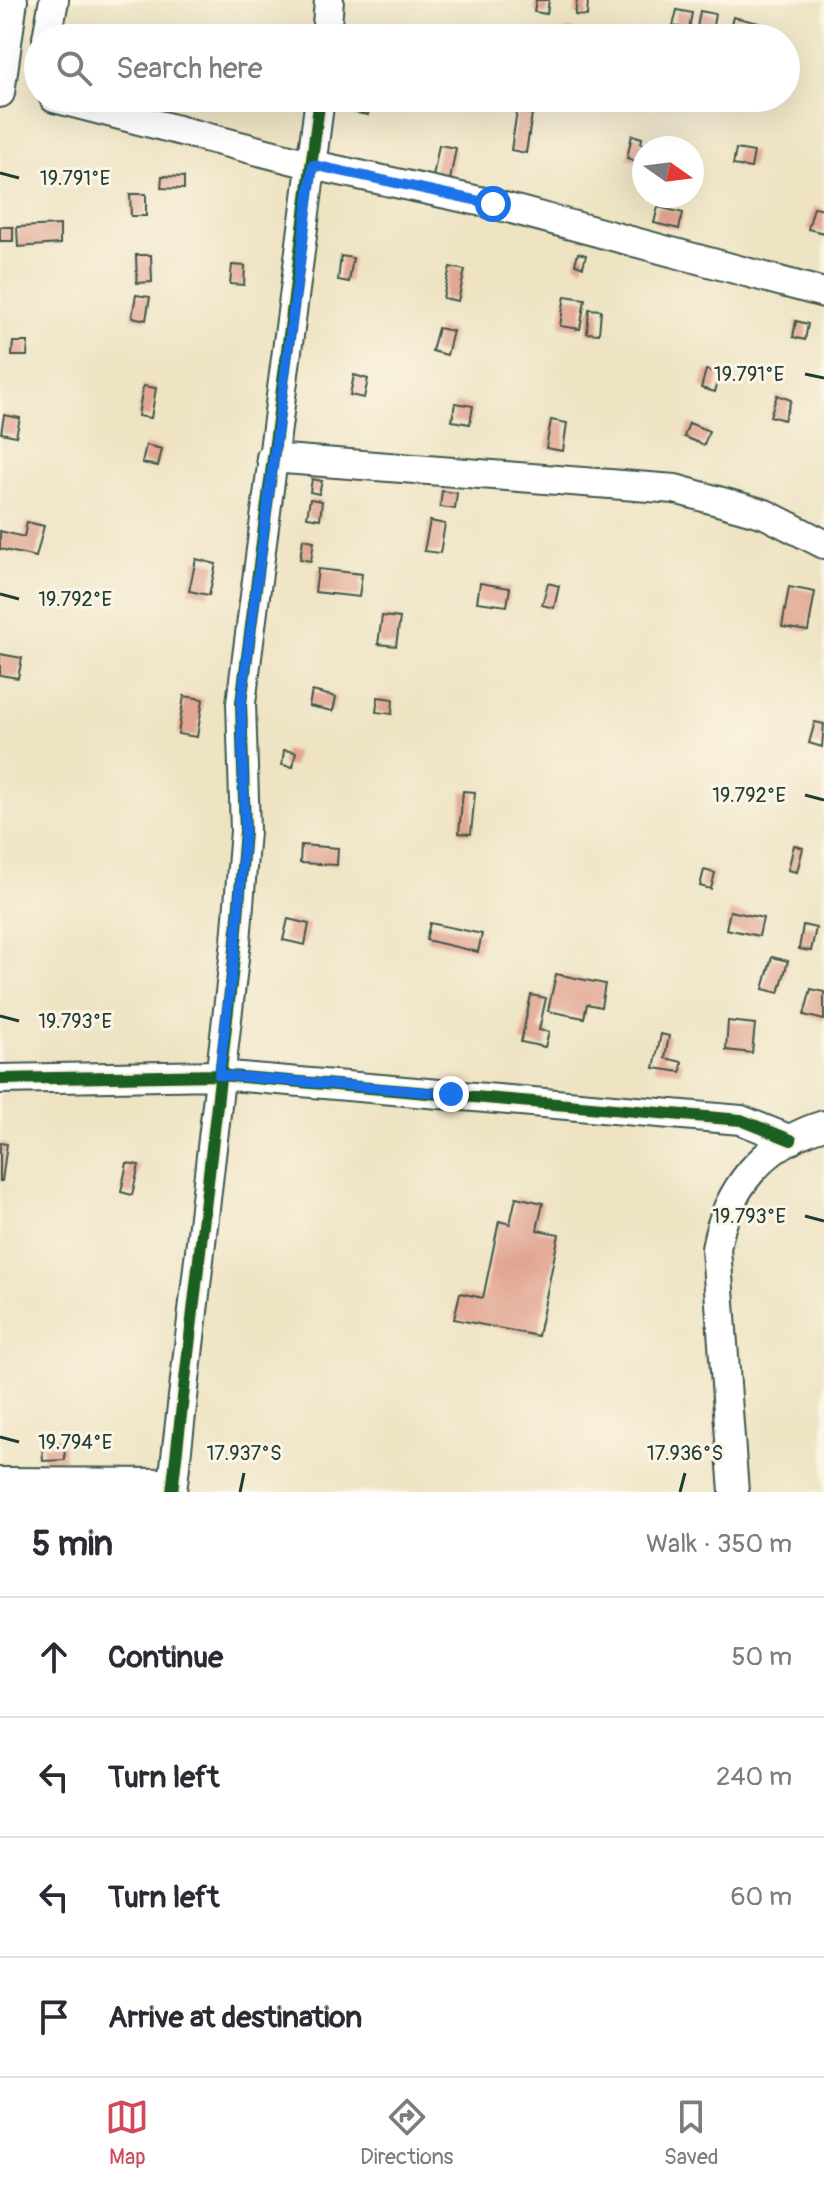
<!DOCTYPE html>
<meta charset="utf-8">
<style>
:root{--surface:#fff;--page:#f7f7f7;--text:#2b2b33;--muted:#7c7c81;--line:#e1e1e2;--accent:#d1495b}
body{margin:0;font-family:Pangolin,sans-serif;background:var(--page);color:var(--text)}
.compass{position:absolute;left:632px;top:136px;width:72px;height:72px;border-radius:50%;background:var(--surface);box-shadow:0 8px 32px #0002;rotate:104deg}
.stop{position:absolute;width:24px;height:24px;margin:-18px;border:6px solid #1a73e8;border-radius:50%;background:#fff}
.stop.end{background:#1a73e8;border-color:#fff;box-shadow:0 2px 8px #0008}
.list{margin:0;padding:0;list-style:none}
h2{display:flex;justify-content:space-between;align-items:center;height:104px;margin:0;padding:0 32px;font-size:34px}
h2 small{font-size:26px;font-weight:400;color:var(--muted)}
.list li{display:grid;grid-template-columns:52px 1fr auto;gap:24px;align-items:center;box-sizing:border-box;height:120px;padding:0 32px;border-top:2px solid var(--line)}
.list b{display:block;font-size:30px;white-space:nowrap}
.list em{font-size:26px;font-style:normal;color:var(--muted)}
.icon{flex:none;width:44px;height:44px;fill:none;stroke:currentColor;stroke-width:2;stroke-linecap:round;stroke-linejoin:round}
.map{position:relative;flex:none;width:824px;height:1492px;overflow:hidden}
.search{position:absolute;background:var(--surface);box-shadow:0 8px 32px #0002;left:24px;right:24px;top:24px;height:88px;display:flex;align-items:center;gap:20px;box-sizing:border-box;padding:0 28px;border-radius:44px;color:var(--muted);font-size:30px}
.sheet{height:584px;background:var(--surface)}
nav{display:flex;justify-content:space-around;align-items:center;box-sizing:border-box;height:112px;border-top:2px solid var(--line);background:var(--surface);font-size:22px;color:var(--muted)}
nav a{display:grid;justify-items:center;gap:4px}
nav .on{color:var(--accent)}
.map>svg:first-child{display:block}
.building{fill:#e1a592}
.lines{fill:none;stroke-linecap:round;stroke-linejoin:round}
.minor-casing{stroke:#3e5649;stroke-width:32}
.minor{stroke:#fff;stroke-width:28}
.cycleway-casing{stroke:#fcf5e5;stroke-width:17}
.cycleway{stroke:#1b5e20;stroke-width:12}
.route{stroke:#1a73e8;stroke-width:10}
.ticks{fill:none;stroke:#1f3d34;stroke-width:3}
.ticks-label{font-size:20px;text-anchor:middle;fill:#1f3d34;stroke:#fcf5e5;stroke-width:6;stroke-linejoin:round;paint-order:stroke}
</style>
<div class="map">
<svg width="824" height="1492" viewBox="0 0 824 1492">
<rect width="100%" height="100%" fill="#fcf5e5"/>
<filter id="ink" filterUnits="userSpaceOnUse"><feTurbulence type="fractalNoise" baseFrequency=".0125" numOctaves="2"/><feDisplacementMap in="SourceGraphic" scale="16" xChannelSelector="R" yChannelSelector="G"/><feConvolveMatrix kernelMatrix="1 2 1 2 8 2 1 2 1" color-interpolation-filters="sRGB"/></filter>
<filter id="wash" filterUnits="userSpaceOnUse"><feTurbulence type="fractalNoise" baseFrequency=".006" numOctaves="4" result="noise"/><feDisplacementMap in="SourceGraphic" scale="32" xChannelSelector="R" yChannelSelector="G"/><feGaussianBlur stdDeviation="1.8" result="paint"/><feColorMatrix in="noise" values="0 0 0 0 0 0 0 0 0 0 0 0 0 0 0 0 0 1.4 0 .05"/><feComposite in="paint" operator="in"/></filter>
<g filter="url(#wash)">
<rect width="100%" height="100%" fill="#eee3c3"/>
<g id="blocks">
<path class="building" d="M536 0H549L547 14 534 12Z
M577 0 588 1 587 16 575 15Z
M677 10 692 13 689 29 673 26Z
M700 11 715 14 712 31 697 28Z
M733 17 759 23 756 38 729 32Z
M566 29 593 33V38H564Z
M354 98H371L368 115 351 112Z
M517 111 532 114 526 153 511 150Z
M632 135 642 138 641 144 653 147 644 148V165L627 158Z
M439 145 456 148 450 180 433 177Z
M736 149 754 152 751 168 733 165Z
M162 176 184 177V189L161 188Z
M130 194H146V216H131Z
M658 207 683 213 679 229 654 223Z
M814 207 824 209V233L808 229Z
M60 225V244L18 247 17 227Z
M0 227H13V241H0Z
M578 253 586 255 583 267 575 264Z
M136 255H151L152 282 137 283Z
M341 256 353 258 349 282 338 280Z
M232 265 245 266 244 285 230 284Z
M450 267 465 270 458 301 443 298Z
M136 295 150 297 146 320 132 317Z
M565 296 585 299 580 329 560 326Z
M589 309 601 310 599 334 587 333Z
M796 321 808 324 805 340 793 337Z
M438 328 453 331 447 355 432 351Z
M13 342H28L27 356H12Z
M706 370 720 373 715 392 701 388Z
M354 375 368 379 364 398 350 395Z
M143 386 156 388 151 418 138 416Z
M777 395 791 400 784 420 770 416Z
M455 403 473 406 470 424 452 421Z
M4 415 20 418 16 436 1 433Z
M551 420 567 423 563 451 546 448Z
M689 423 709 431 704 445 684 437Z
M146 445 162 449 158 466 142 463Z
M312 479 322 481 319 494 310 492Z
M442 491 457 493 455 509 440 507Z
M310 499 322 501 320 519 307 517Z
M430 521 445 524 440 553 424 551Z
M27 522 44 526 36 557 0 549V531L24 537Z
M303 539 314 541 311 561 300 559Z
M196 559 216 564 209 595 189 591Z
M318 569 362 574 359 597 315 592Z
M480 583 510 588 507 606 477 602Z
M548 583 559 586 554 608 542 605Z
M789 587 815 592 808 631 782 627Z
M382 616 400 618 396 646 378 644Z
M0 654 22 658 18 678 0 675Z
M312 691 336 697 333 711 309 706Z
M184 696 203 699 197 737 178 734Z
M378 697 393 699 392 714 376 712Z
M815 722 824 724 822 747 809 743Z
M284 750 296 752 293 767 282 765Z
M463 791 475 792 471 834 459 833Z
M301 845 338 848 337 865 300 863Z
M794 845 803 848 797 872 788 870Z
M704 870 715 873 711 889 700 886Z
M730 911 763 918 759 936 726 929Z
M288 919 309 924 305 945 283 940Z
M430 923 482 934 478 952 426 940Z
M803 925 816 928 811 951 799 949Z
M772 957 788 961 779 993 763 989Z
M556 974 605 984 601 1007 587 1004 584 1018 548 1011Z
M811 989 824 992V1020L804 1015Z
M531 995 546 998 539 1030 549 1032 545 1047 521 1042Z
M728 1021 755 1024 752 1053 726 1050Z
M661 1034 669 1036 665 1058 682 1062 681 1072 654 1068Z
M0 1143 7 1144 2 1181H0Z
M127 1163 139 1165 132 1195 121 1192Z
M516 1197 543 1203 537 1230 559 1234 538 1336 454 1319 460 1293 483 1298 499 1221 510 1224Z
M64 1444 65 1460 43 1461 42 1445Z"/>
</g>
</g>
<g filter="url(#ink)">
<use href="#blocks" fill-opacity="0" stroke="#3e5649" stroke-width="2"/>
<g class="lines">
<defs>
<path id="minor" d="M47 38 54 0
M326 38 329 0
M0 93 13 0
M54 98 313 165 493 204 824 293
M271 458 675 489 765 514 824 544
M0 1079 219 1075 741 1120 791 1140
M0 1482 173 1483
M172 1492 236 941 245 831 241 703 320 98
M734 1492 716 1249C726 1189 764 1143 824 1125"/>
</defs>
<use href="#minor" class="minor-casing"/>
<use href="#minor" class="minor"/>
<defs>
<path id="cycleway" d="M0 1079 219 1075 741 1120 791 1140
M172 1492 236 941 245 831 241 703 320 98"/>
</defs>
<use href="#cycleway" class="cycleway-casing"/>
<use href="#cycleway" class="cycleway"/>
</g>
</g>
<g class="lines" filter="url(#ink)">
<path class="route" d="M451 1094 219 1075 236 941 245 831 241 703 313 165 493 204"/>
</g>
<path class="ticks" d="M0 173 19 178M805 374 824 378M0 594 19 599M805 795 824 800M0 1016 19 1021M805 1216 824 1221M0 1437 19 1442M240 1492 244 1473M680 1492 685 1473"/>
<g class="ticks-label">
<text x="75" y="185">19.791°E</text>
<text x="749" y="381">19.791°E</text>
<text x="75" y="606">19.792°E</text>
<text x="749" y="802">19.792°E</text>
<text x="75" y="1028">19.793°E</text>
<text x="749" y="1223">19.793°E</text>
<text x="75" y="1449">19.794°E</text>
<text x="244" y="1460">17.937°S</text>
<text x="685" y="1460">17.936°S</text>
</g>
</svg>
<svg class="compass" viewBox="-18 -18 36 36"><path d="M0-13l5 13h-10z" fill="#e53935"/><path d="M0 13l5-13h-10z" fill="#7c7c81"/></svg>
<div class="stop" style="left:493px;top:204px"></div>
<div class="stop end" style="left:451px;top:1094px"></div>
<div class="search"><svg class="icon" aria-label="search" viewBox="0 0 24 24"><circle cx="10" cy="10" r="6"/><path d="M15 15l6 6"/></svg>Search here</div>
</div>
<section class="sheet">
<h2>5 min<small>Walk · 350 m</small></h2>
<ul class="list">
<li><svg class="icon" aria-label="ahead" viewBox="0 0 24 24"><path d="M12 20V5M6 11l6-6 6 6"/></svg><div><b>Continue</b></div><em>50 m</em></li>
<li><svg class="icon" aria-label="left" viewBox="0 0 24 24"><path d="M17 20v-9H6M10 6l-5 5 5 5"/></svg><div><b>Turn left</b></div><em>240 m</em></li>
<li><svg class="icon" aria-label="left" viewBox="0 0 24 24"><path d="M17 20v-9H6M10 6l-5 5 5 5"/></svg><div><b>Turn left</b></div><em>60 m</em></li>
<li><svg class="icon" aria-label="arrive" viewBox="0 0 24 24"><path d="M6 21V4h12l-3 4 3 4H6"/></svg><div><b>Arrive at destination</b></div></li>
</ul>
</section>
<nav>
<a class="on"><svg class="icon" aria-label="map" viewBox="0 0 24 24"><path d="M3 6l6-2 6 2 6-2v14l-6 2-6-2-6 2zM9 4v14M15 6v14"/></svg>Map</a>
<a><svg class="icon" aria-label="directions" viewBox="0 0 24 24"><path d="M12 3l9 9-9 9-9-9zM9 14v-3h6M13 9l2 2-2 2"/></svg>Directions</a>
<a><svg class="icon" aria-label="saved" viewBox="0 0 24 24"><path d="M7 4h10v16l-5-4-5 4z"/></svg>Saved</a>
</nav>
